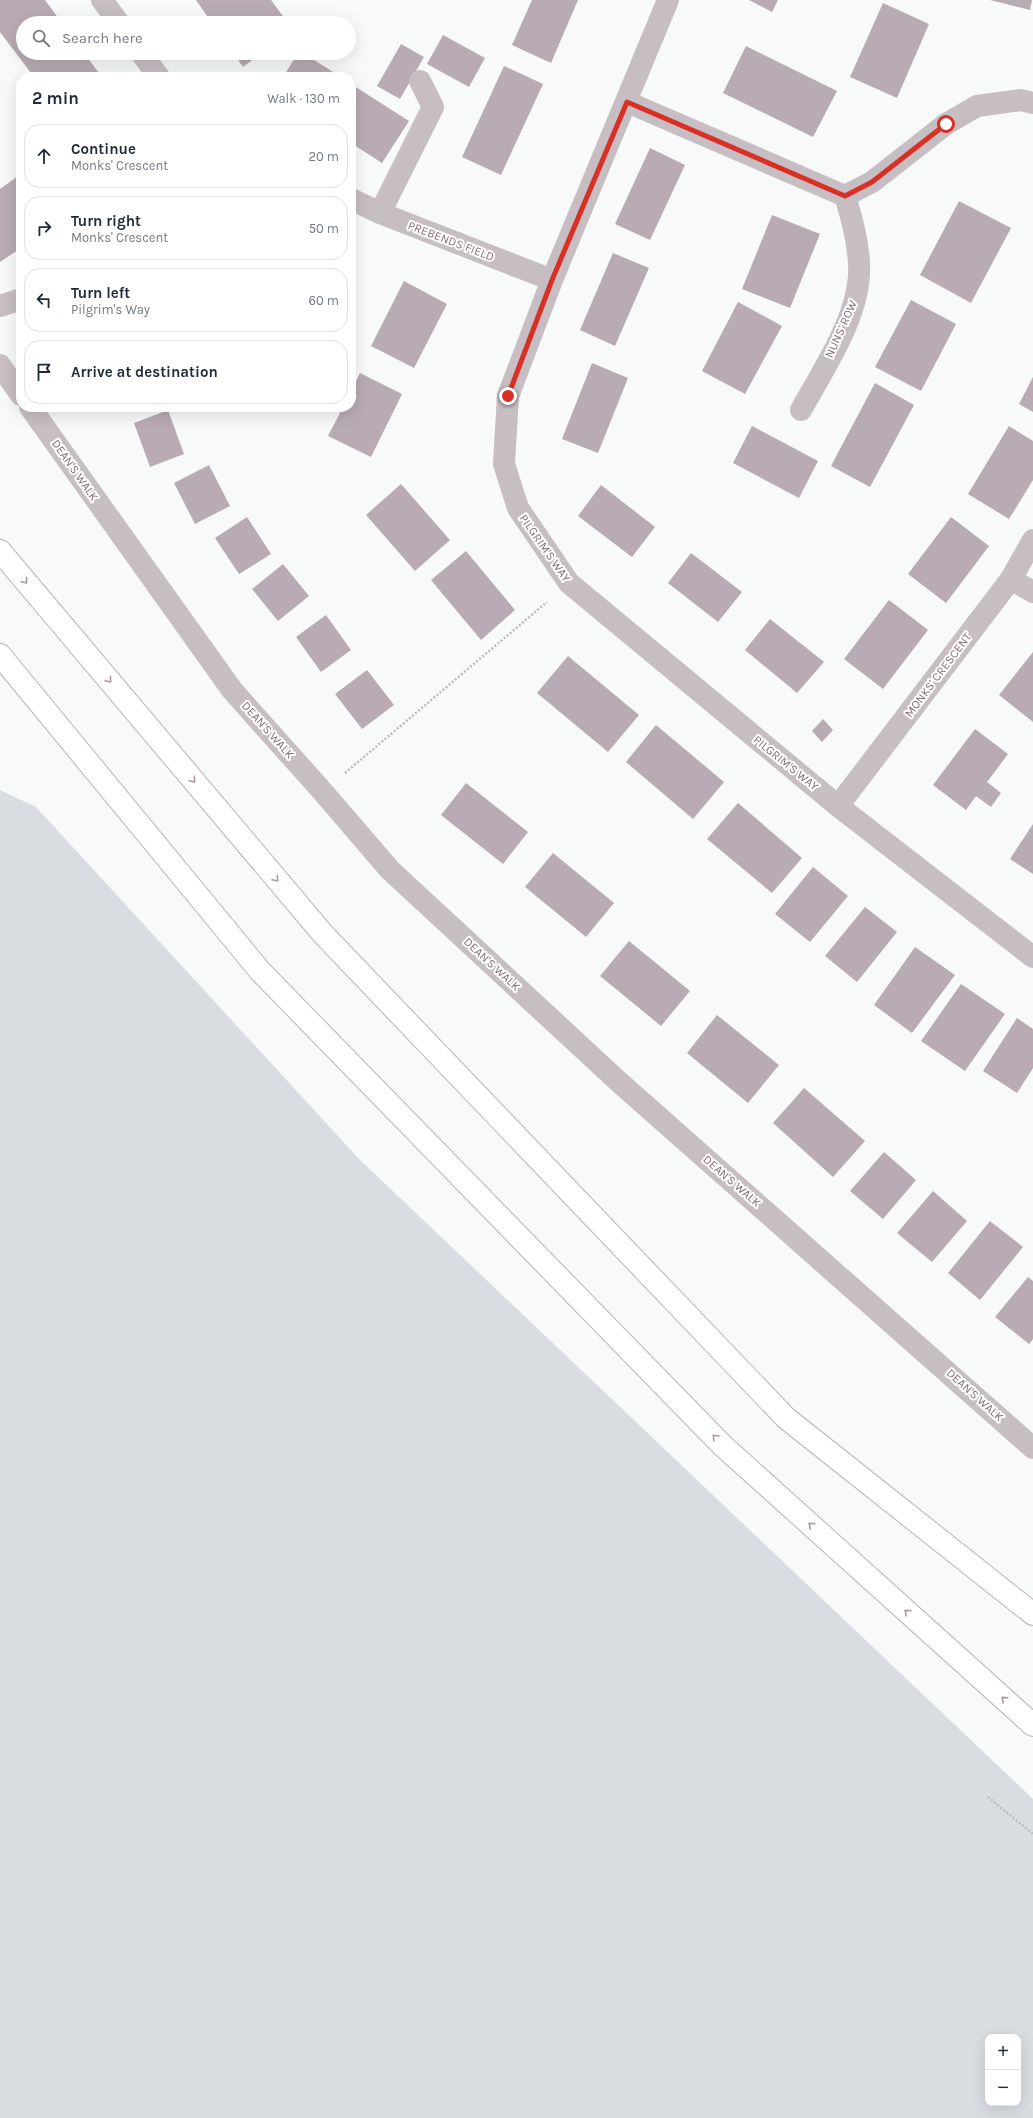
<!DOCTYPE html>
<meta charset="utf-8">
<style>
:root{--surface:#fff;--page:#f2f2f3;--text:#1f2937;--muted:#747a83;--line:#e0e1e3}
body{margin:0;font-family:Karla,sans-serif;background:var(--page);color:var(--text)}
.controls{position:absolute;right:12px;bottom:12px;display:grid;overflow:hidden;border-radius:8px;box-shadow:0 4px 16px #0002}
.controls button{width:36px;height:36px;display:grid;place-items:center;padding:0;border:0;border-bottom:1px solid var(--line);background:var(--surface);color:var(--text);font:20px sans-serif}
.stop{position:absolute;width:12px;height:12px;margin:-9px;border:3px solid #d93025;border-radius:50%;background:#fff}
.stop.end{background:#d93025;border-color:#fff;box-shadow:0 1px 4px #0008}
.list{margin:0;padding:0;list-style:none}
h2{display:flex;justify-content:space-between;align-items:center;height:52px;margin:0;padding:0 16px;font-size:17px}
h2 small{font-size:13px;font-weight:400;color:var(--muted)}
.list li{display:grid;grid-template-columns:26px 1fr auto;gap:12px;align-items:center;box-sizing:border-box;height:64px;margin:0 8px 8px;padding:0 8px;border:1px solid var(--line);border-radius:16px}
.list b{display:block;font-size:15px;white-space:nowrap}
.list p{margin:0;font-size:13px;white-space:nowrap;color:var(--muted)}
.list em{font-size:13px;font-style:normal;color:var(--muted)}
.icon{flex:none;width:22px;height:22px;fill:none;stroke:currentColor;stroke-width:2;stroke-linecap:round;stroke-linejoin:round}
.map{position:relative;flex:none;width:1033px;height:2118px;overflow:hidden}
.search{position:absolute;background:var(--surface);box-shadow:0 4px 16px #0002;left:16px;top:16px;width:340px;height:44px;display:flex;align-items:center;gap:10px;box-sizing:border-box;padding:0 14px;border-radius:22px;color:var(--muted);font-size:15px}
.panel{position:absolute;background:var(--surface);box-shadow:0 4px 16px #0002;left:16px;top:72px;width:340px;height:340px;border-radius:16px}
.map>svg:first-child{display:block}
.green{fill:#d9dce0;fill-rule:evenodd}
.building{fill:#b8abb3}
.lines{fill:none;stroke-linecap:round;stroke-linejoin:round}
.highway-casing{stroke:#bbb4b9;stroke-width:24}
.path{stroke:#bfb9bd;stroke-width:2.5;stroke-dasharray:2 2;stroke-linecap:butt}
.minor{stroke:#c6bec3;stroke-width:22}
.highway{stroke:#fff;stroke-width:22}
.oneway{stroke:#aa97a3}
.route{stroke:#d93025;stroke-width:5}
.labels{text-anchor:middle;stroke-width:4;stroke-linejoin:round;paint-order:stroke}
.street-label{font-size:12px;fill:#866b7c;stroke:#fff}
</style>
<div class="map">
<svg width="1033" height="2118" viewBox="0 0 1033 2118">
<rect width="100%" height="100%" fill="#f8f9f9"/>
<path class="green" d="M0 790 36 807 359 1159 1033 1799V2118H0ZM988 2037H1018V2103H988Z"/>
<path class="building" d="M0 0H45L62 23H23V53H84L102 77H34L0 32Z
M196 0H271L288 23H212Z
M532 0H578L551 63 512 45Z
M749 0H778L772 12Z
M990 0H1032L1030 10Z
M883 3 929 24 897 98 850 77Z
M443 35 485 58 469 87 427 64Z
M401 44 424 57 400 99 377 86Z
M746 46 837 91 813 137 723 93Z
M233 53H262L243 67Z
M298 53H303L341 77H283Z
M504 66 543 84 501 175 462 157Z
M351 84 409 121 382 163 351 143Z
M650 148 685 165 650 240 615 224Z
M21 174V248L0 262V189Z
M959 201 1011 228 971 303 920 275Z
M772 215 820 234 790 308 742 289Z
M613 253 649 268 615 346 580 330Z
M404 281 447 304 414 368 371 346Z
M911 300 956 324 921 391 875 367Z
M738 302 782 326 745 394 702 371Z
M592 363 628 378 598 453 562 439Z
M360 373 402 394 371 457 328 436 343 407H351V391Z
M1033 377V412L1019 404Z
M875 383 914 405 870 487 831 466Z
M168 410 184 454 150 467 134 423Z
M752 426 818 461 799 498 733 463Z
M1009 426 1033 441V480L1009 519 968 494Z
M209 465 230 506 195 524 174 483Z
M401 484 450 540 415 571 366 515Z
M601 485 655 527 632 557 578 516Z
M247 517 271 554 239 574 215 538Z
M951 517 989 546 946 603 908 574Z
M466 551 515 610 481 640 431 580Z
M691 553 742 592 718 622 668 583Z
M283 564 309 596 278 621 252 589Z
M889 600 928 630 883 689 844 659Z
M326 615 351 650 321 672 296 637Z
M770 619 824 662 797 693 745 650Z
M1033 652V722L999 695Z
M568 656 639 715 608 752 537 693Z
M367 670 394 705 362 729 335 694Z
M823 719 833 730 822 742 812 731Z
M656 725 724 782 693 819 626 762Z
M975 729 1008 754 987 782 1001 793 991 807 976 796 966 810 933 785Z
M466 783 528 832 503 864 441 815Z
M738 803 802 858 772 893 707 839Z
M1033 824V874L1010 859Z
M553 853 614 903 586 937 525 887Z
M813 867 848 896 810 942 775 914Z
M865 907 897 932 857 982 825 956Z
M629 941 690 991 661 1026 600 976Z
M915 947 955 975 912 1033 874 1005Z
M961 984 1005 1014 965 1071 921 1041Z
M717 1015 779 1065 748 1103 687 1053Z
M1017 1018 1033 1029V1068L1017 1093 983 1071Z
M804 1088 865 1141 833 1177 773 1123Z
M884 1152 916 1180 883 1219 850 1191Z
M933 1191 967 1221 932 1262 897 1233Z
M990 1221 1023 1247 980 1300 948 1273Z
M1028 1277 1033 1281V1339L1029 1344 995 1317Z"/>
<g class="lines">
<defs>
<path id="highway" d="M0 551 323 934 786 1418 1033 1614
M0 655 260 971 722 1445 1033 1725"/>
</defs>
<use href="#highway" class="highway-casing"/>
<path class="path" d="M345 773 547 602
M988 1797 1033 1834"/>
<path class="minor" d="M102 0 119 23
M668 0 552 280 508 396 504 464 518 508 569 583 838 806 1033 957
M141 53 159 77
M627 102 845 196 872 182 946 124 977 106 1021 100 1033 103
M351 199 380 213 552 280
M380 213 433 107 420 81
M0 306 21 299
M0 365 21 395
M30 407 232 690 323 792 390 870 619 1082 1033 1448
M801 410C824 368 862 313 859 264 858 241 852 218 845 196
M1011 579 1033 592
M838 806 1011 579 1033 540"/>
<use href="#highway" class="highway"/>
</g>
<defs><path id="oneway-chevron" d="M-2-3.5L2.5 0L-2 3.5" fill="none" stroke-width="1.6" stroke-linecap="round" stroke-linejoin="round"/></defs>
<g class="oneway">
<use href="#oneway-chevron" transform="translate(25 581) rotate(50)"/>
<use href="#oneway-chevron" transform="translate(109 680) rotate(50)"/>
<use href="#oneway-chevron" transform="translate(193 780) rotate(50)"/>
<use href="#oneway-chevron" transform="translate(276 879) rotate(50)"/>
<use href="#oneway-chevron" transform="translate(715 1437) rotate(-134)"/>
<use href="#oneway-chevron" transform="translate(811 1525) rotate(-138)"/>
<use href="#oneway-chevron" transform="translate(907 1612) rotate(-138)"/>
<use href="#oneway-chevron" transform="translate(1004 1699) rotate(-138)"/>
</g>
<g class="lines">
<path class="route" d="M508 396 552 280 627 102 845 196 872 182 946 124"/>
</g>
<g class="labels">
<g class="street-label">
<text transform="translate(451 241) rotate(21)" y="4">PREBENDS FIELD</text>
<text transform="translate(841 329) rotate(-66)" y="4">NUNS' ROW</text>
<text transform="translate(75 470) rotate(55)" y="4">DEAN'S WALK</text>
<text transform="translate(545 548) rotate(55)" y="4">PILGRIM'S WAY</text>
<text transform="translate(938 675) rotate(-53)" y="4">MONKS' CRESCENT</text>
<text transform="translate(268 730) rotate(48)" y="4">DEAN'S WALK</text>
<text transform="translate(786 763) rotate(39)" y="4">PILGRIM'S WAY</text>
<text transform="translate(492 964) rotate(43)" y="4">DEAN'S WALK</text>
<text transform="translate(732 1181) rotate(41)" y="4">DEAN'S WALK</text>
<text transform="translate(975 1395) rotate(42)" y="4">DEAN'S WALK</text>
</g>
</g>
</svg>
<div class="controls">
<button>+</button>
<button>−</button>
</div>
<div class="stop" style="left:946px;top:124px"></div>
<div class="stop end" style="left:508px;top:396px"></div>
<div class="search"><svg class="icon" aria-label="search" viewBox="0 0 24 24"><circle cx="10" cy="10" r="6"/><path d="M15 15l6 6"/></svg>Search here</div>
<section class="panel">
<h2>2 min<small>Walk · 130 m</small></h2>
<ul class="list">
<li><svg class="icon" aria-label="ahead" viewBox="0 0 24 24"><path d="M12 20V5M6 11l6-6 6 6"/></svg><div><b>Continue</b><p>Monks' Crescent</p></div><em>20 m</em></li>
<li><svg class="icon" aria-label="right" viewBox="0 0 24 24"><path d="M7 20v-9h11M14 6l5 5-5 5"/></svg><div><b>Turn right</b><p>Monks' Crescent</p></div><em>50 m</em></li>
<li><svg class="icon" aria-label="left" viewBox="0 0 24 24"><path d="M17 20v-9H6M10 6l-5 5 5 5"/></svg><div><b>Turn left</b><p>Pilgrim's Way</p></div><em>60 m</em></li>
<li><svg class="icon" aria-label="arrive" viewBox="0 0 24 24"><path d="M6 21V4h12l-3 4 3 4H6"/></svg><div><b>Arrive at destination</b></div></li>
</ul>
</section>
</div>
